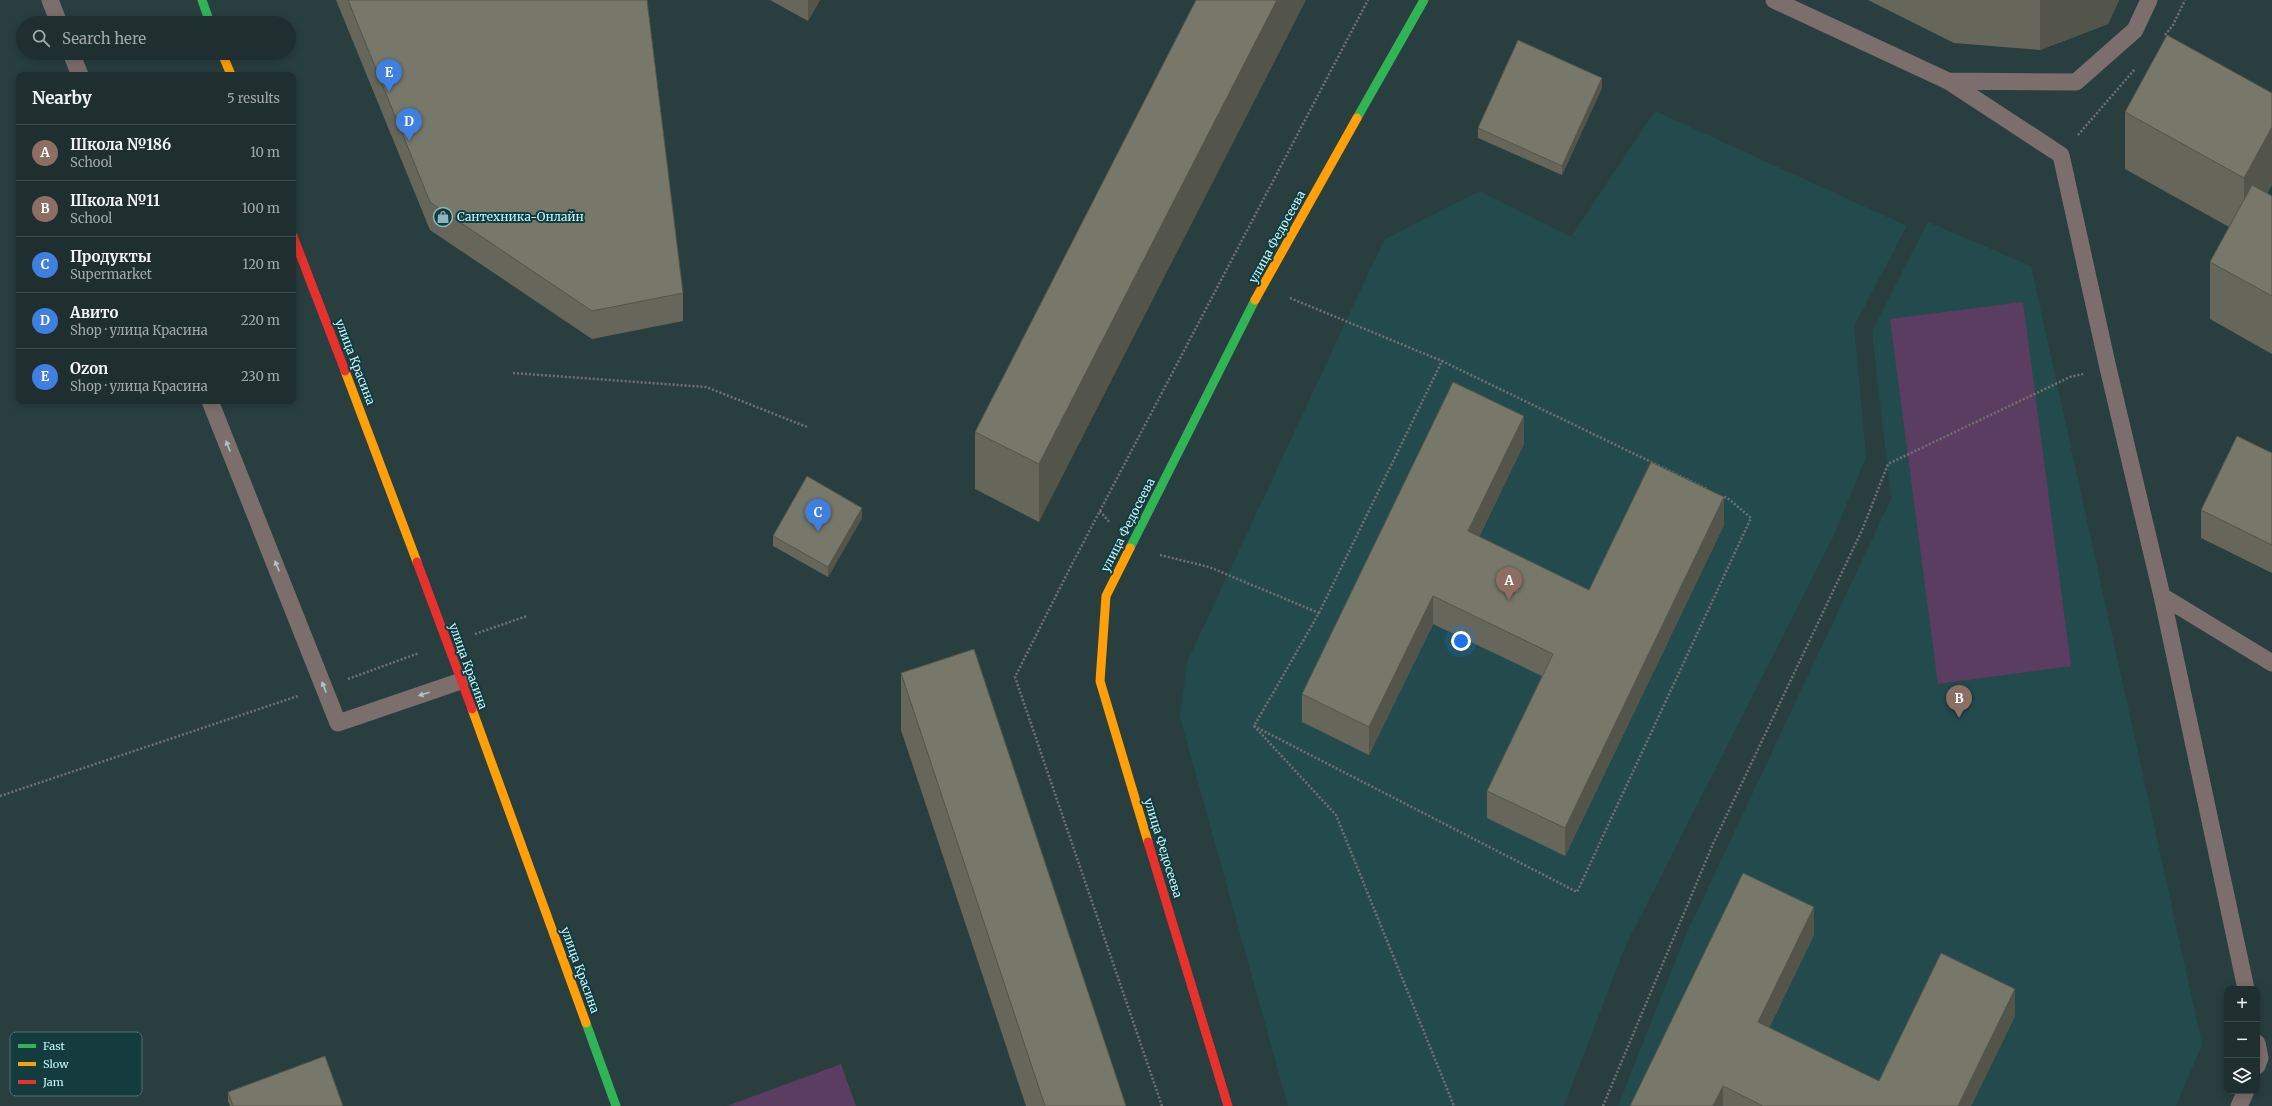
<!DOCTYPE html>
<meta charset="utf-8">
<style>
:root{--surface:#1f2e2f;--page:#273637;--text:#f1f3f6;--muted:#a1a8aa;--line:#3c4a4b;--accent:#8cb6ba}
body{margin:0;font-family:Merriweather,serif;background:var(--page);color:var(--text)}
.controls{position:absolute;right:12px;bottom:12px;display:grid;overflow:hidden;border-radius:8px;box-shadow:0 2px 10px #0003}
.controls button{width:36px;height:36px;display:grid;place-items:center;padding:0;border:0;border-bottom:1px solid var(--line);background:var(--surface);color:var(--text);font:20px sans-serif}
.you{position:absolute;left:1461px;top:641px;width:14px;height:14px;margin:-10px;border:3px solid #fff;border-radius:50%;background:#1a73e8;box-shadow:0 0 0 6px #1a73e833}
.badge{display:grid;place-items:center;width:26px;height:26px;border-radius:50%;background:var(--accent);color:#fff;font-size:13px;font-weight:700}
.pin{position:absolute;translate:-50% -33px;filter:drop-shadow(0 1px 2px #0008)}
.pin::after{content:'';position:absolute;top:21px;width:14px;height:12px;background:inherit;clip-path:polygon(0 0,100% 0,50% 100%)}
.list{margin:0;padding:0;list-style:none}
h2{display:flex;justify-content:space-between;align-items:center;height:52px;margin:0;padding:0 16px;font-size:17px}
h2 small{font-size:13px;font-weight:400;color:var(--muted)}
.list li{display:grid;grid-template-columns:26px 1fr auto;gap:12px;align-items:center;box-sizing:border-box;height:56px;padding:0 16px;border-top:1px solid var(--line)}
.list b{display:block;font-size:15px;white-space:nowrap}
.list p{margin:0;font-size:13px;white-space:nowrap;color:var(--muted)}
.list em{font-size:13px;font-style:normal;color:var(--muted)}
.icon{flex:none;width:22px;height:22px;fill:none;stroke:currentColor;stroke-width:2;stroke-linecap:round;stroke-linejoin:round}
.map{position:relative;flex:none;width:2272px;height:1106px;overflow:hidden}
.search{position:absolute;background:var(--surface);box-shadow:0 2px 10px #0003;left:16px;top:16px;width:280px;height:44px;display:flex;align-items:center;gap:10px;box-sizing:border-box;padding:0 14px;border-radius:22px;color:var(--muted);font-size:15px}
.panel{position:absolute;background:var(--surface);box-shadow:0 2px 10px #0003;left:16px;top:72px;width:280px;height:332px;border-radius:8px}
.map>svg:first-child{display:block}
.built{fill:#234b4e}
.park{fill:#5b3d62}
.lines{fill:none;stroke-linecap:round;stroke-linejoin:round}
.path{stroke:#737170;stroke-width:2.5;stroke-dasharray:2 2;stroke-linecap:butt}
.lane{stroke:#7d6e6e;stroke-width:17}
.fast{stroke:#30b455;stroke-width:9}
.slow{stroke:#ff9f0a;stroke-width:9}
.jam{stroke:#e5322d;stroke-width:9}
.wall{fill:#66675a}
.shaded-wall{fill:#53544a}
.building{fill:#777869;stroke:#53544a}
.oneway{fill:#a9c7ca}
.labels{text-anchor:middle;stroke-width:4;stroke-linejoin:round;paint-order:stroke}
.poi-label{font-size:12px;fill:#c1f7fc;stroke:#143b3e;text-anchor:start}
.street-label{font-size:12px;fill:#c1f7fc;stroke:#143b3e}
.key{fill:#143b3e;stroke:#487377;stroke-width:1}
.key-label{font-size:11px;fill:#c1f7fc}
</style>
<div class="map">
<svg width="2272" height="1106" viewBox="0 0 2272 1106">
<rect width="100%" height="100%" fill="#293e3f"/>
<path class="built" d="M1655 111 1907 226 1854 326 1866 457 1833 537 1625 947 1564 1106H1288L1180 717 1187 662 1384 240 1479 191 1571 237Z
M1928 222 2031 266 2202 1044 2176 1106H1618L1685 937 1891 499 1872 331Z"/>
<path class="park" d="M2023 302 2071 666 1938 684 1890 319Z
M841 1064 856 1106H727Z"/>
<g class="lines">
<path class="path" d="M2165 35 2173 25 2185 0
M2078 135 2135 69
M1290 298 1442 361
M513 373 706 387 807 427
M1100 511 1110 523
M1160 555 1209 567 1319 613 1254 726 1336 815 1454 1106
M1319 613 1442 361 1707 489
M475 634 527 616
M348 679 419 653
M1254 726 1577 892 1751 518 1730 500 1723 496
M0 796 298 696
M1162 1106 1015 677 1070 568 1368 0
M1603 1106 1713 844 1863 528 1888 464 2070 377 2083 374"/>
<path class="lane" d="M50 0 59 23
M1774 0 1948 81 2061 155 2108 368 2162 596 2246 989
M71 53 80 75
M1948 81 2076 82 2135 30 2149 0
M210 401 338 723 461 681
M2162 596 2272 663
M2257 1043 2260 1058 2257 1066
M2239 1106 2246 1091"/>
<path class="fast" d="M202 0 210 23
M1357 118 1424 0
M1130 548 1255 300
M586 1023 616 1106"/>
<path class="slow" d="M222 53 231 75
M1255 300 1357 118
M345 371 417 562
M1130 548 1106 596 1100 681 1148 842
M472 709 586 1023"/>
<path class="jam" d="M293 236 345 371
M417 562 472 709
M1148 842 1228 1106"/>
</g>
<path class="wall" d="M336 0H647L683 293V321L592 339 430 230Z
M770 0H820L808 21Z
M1196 0 1039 522 975 489V432Z
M1868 0H2119L2108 24 2040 50 1954 43Z
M1602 88 1562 175 1478 138V128Z
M2272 93V185L2267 193 2272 196V354L2210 319V262L2229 227 2125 169V112Z
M1524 444 1479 537 1589 590 1724 525 1565 856 1487 818V791L1542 676 1433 624 1369 755 1302 722V694Z
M2272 453V573L2201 538V510Z
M862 518 828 577 773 546V536Z
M901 673 1126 1106H1026L901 730Z
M1814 935 1769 1028 1879 1081 2015 1016 1971 1106H1630Z
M228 1092 343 1106H230L228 1101Z"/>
<path class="shaded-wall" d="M808 0H820L808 21Z
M1277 0H1306L1039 522V464Z
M2040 0H2119L2108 24 2040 50Z
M1602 78V88L1562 175V166Z
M2272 127V185L2244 235V178Z
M1524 416V444L1468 559V531Z
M1724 497V525L1565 856V828Z
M862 508V518L828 577V567Z
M1433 596V624L1369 755V727Z
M1814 907V935L1758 1050V1022Z
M2015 989V1016L1971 1106H1958Z
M1723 1086V1106H1713Z"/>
<path class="building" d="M348 0H647L683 293 592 311 430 202Z
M1196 0H1277L1039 464 975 432Z
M2167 35 2272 93V127L2244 178 2125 112Z
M1518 40 1602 78 1562 166 1478 128Z
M2252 185 2272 196V296L2210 262Z
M1453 382 1524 416 1468 531 1589 590 1651 462 1724 497 1565 828 1487 791 1553 654 1433 596 1369 727 1302 694Z
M2237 436 2272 453V545L2201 510Z
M807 476 862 508 828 567 773 536Z
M974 649 1126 1106H1045L901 673Z
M1743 873 1814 907 1758 1022 1879 1081 1941 953 2015 989 1958 1106H1763L1723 1086 1713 1106H1630Z
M325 1056 343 1106H233L228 1092Z"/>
<defs><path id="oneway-solid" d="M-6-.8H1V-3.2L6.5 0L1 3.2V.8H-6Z"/></defs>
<g class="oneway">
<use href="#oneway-solid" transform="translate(228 446) rotate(-112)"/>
<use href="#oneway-solid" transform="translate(277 566) rotate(-112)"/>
<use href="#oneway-solid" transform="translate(324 687) rotate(-111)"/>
<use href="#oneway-solid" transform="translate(424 694) rotate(162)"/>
</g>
<defs>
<symbol id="shop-ring" viewBox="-11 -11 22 22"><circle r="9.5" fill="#143b3e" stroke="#8cb6ba" stroke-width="1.5"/><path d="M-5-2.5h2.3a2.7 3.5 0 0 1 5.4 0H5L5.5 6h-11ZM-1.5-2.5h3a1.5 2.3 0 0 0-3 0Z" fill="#8cb6ba"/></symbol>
</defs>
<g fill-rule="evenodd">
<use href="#shop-ring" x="432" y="206" width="22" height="22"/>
</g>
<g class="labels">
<g class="poi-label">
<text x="457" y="221">Сантехника-Онлайн</text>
</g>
<g class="street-label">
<text transform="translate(1277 237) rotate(-61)" y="4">улица Федосеева</text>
<text transform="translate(355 362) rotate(69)" y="4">улица Красина</text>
<text transform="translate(1128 525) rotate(-63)" y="4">улица Федосеева</text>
<text transform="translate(468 666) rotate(70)" y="4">улица Красина</text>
<text transform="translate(1163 848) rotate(73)" y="4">улица Федосеева</text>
<text transform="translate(580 970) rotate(70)" y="4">улица Красина</text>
</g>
</g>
<rect x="10" y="1032" width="132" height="64" rx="6" class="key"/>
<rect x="18" y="1044" width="18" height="4" fill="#30b455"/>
<rect x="18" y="1062" width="18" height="4" fill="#ff9f0a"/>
<rect x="18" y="1080" width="18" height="4" fill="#e5322d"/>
<g class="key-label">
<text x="43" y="1050">Fast</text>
<text x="43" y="1068">Slow</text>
<text x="43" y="1086">Jam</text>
</g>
</svg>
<div class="controls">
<button>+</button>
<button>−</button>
<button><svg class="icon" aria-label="layers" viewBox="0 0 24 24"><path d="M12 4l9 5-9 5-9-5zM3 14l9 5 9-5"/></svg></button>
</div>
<div class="you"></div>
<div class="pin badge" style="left:1509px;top:600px;background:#8d6e63">A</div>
<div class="pin badge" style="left:1959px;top:718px;background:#8d6e63">B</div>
<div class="pin badge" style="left:818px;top:532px;background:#3f7fe0">C</div>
<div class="pin badge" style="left:409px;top:141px;background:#3f7fe0">D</div>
<div class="pin badge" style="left:389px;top:92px;background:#3f7fe0">E</div>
<div class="search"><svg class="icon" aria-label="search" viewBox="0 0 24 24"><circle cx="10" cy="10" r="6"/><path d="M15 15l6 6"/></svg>Search here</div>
<section class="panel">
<h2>Nearby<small>5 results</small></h2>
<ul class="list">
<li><span class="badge" style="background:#8d6e63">A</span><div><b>Школа №186</b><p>School</p></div><em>10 m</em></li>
<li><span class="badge" style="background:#8d6e63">B</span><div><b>Школа №11</b><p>School</p></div><em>100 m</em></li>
<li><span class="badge" style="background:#3f7fe0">C</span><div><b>Продукты</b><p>Supermarket</p></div><em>120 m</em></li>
<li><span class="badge" style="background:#3f7fe0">D</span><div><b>Авито</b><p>Shop · улица Красина</p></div><em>220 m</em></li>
<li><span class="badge" style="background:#3f7fe0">E</span><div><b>Ozon</b><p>Shop · улица Красина</p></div><em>230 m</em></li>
</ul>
</section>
</div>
